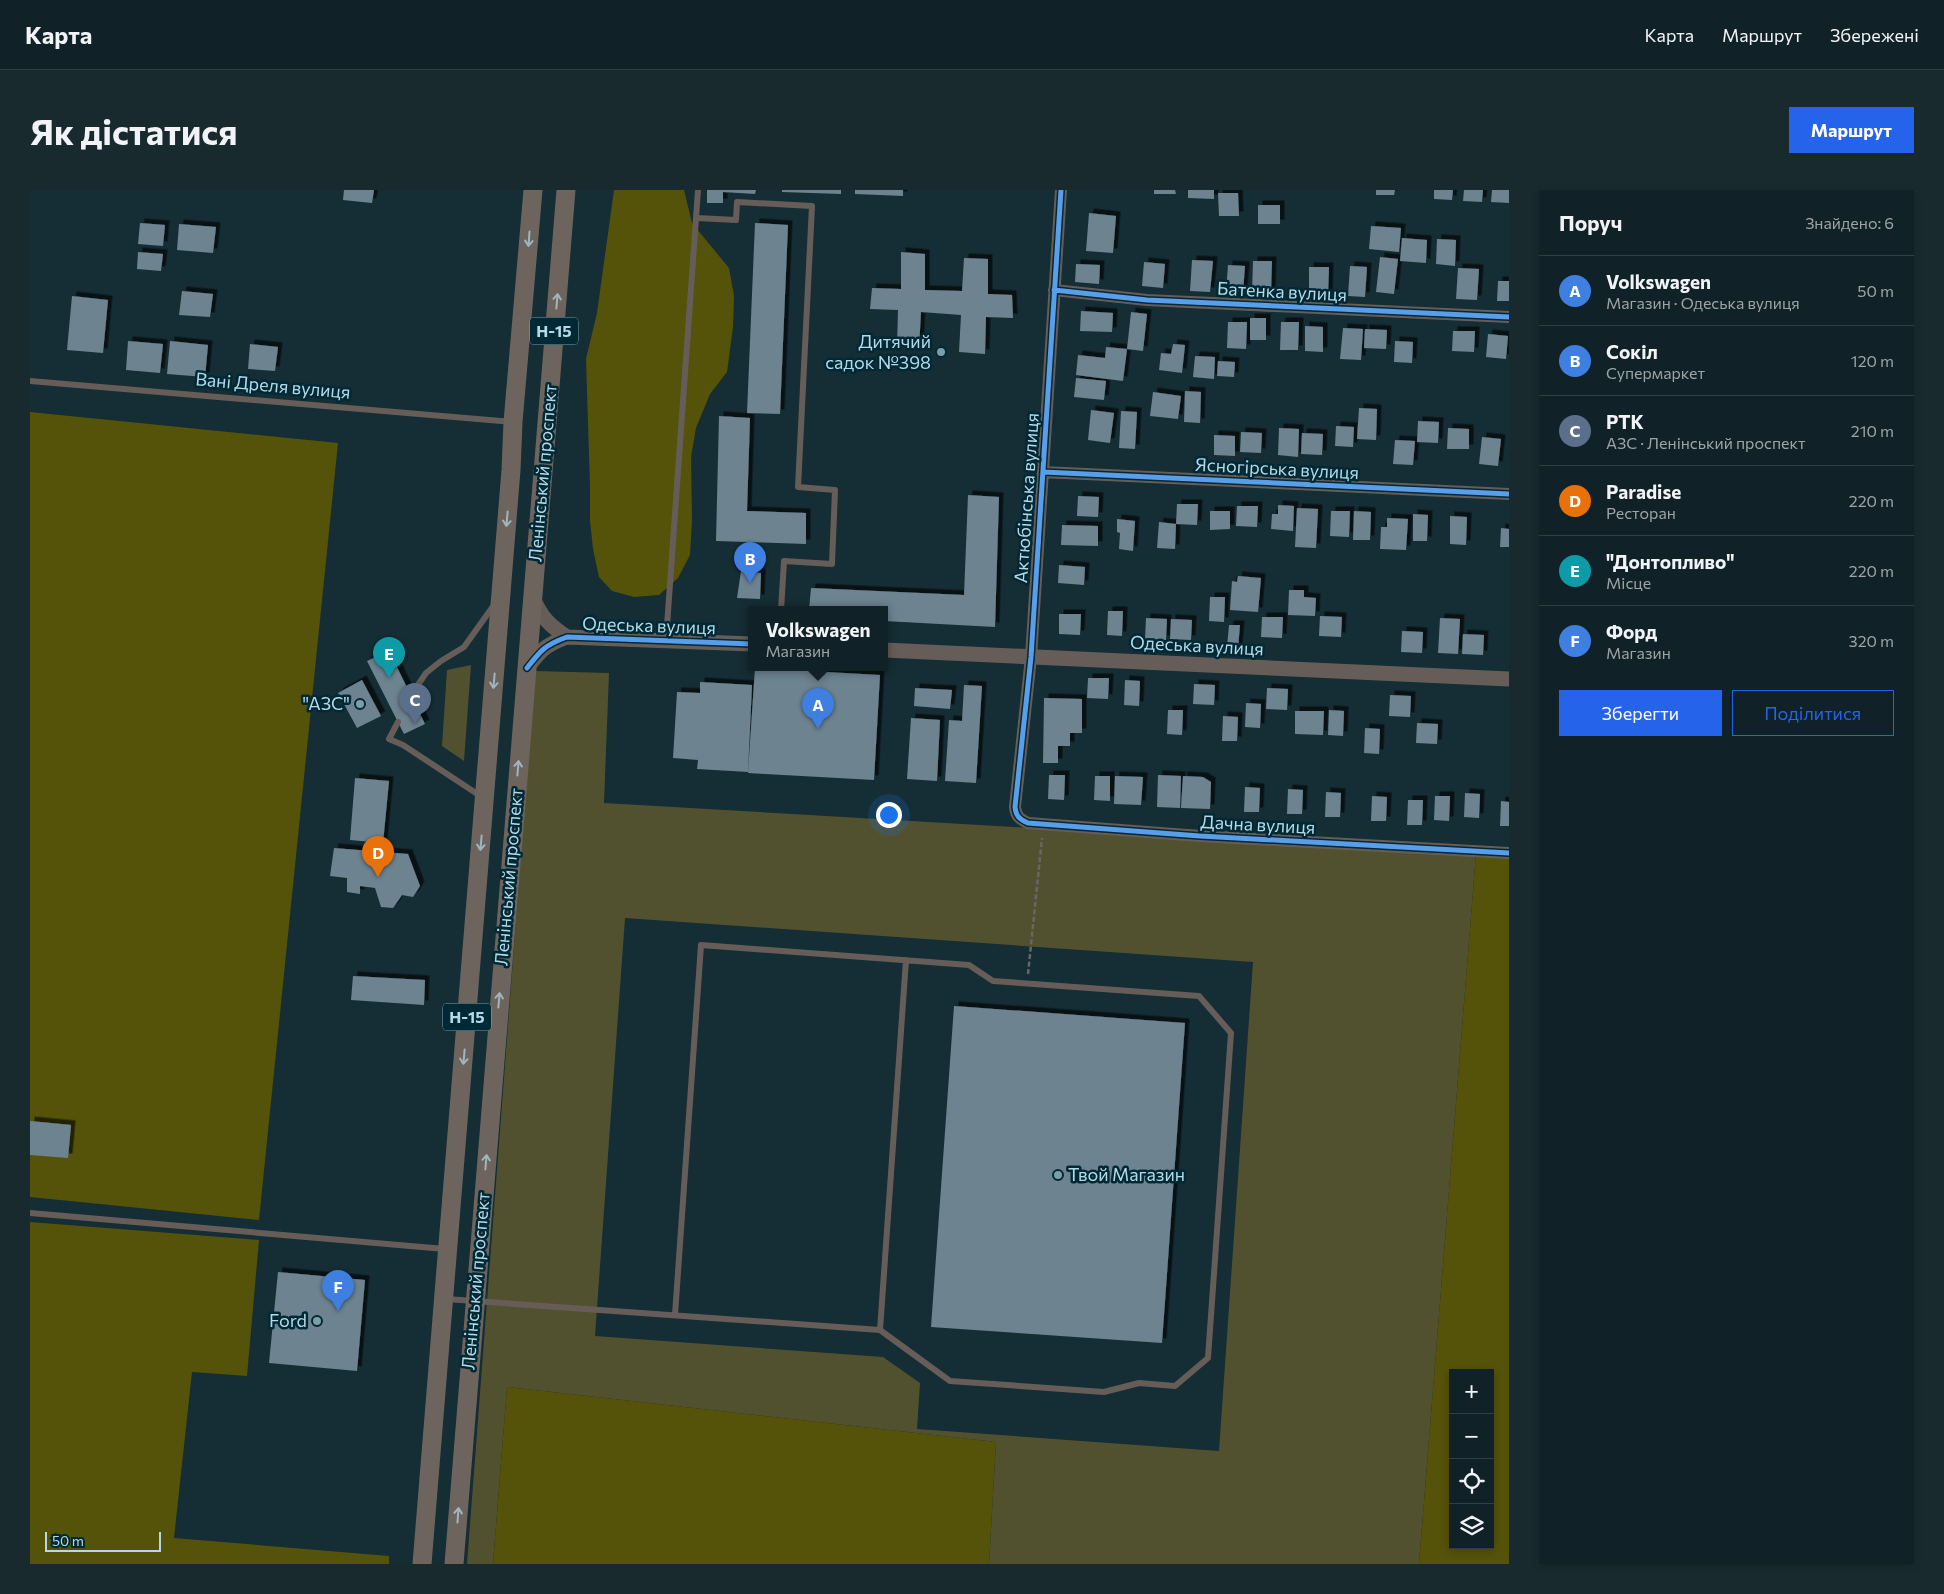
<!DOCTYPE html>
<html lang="uk">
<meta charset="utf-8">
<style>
:root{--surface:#102227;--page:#192a2f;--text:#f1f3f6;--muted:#9ca4a7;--line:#303f44;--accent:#2563eb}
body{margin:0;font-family:Commissioner,sans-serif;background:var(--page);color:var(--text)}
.controls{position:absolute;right:15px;bottom:15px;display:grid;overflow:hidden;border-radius:0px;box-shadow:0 2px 8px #0003}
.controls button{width:45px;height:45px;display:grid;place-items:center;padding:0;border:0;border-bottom:1px solid var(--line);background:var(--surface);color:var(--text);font:25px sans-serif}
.scale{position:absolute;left:15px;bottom:12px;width:116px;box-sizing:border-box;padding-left:5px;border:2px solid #b5d9e7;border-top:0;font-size:14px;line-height:18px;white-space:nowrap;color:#b5d9e7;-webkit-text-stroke:4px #002936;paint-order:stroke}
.you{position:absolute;left:858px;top:624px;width:18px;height:18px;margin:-12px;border:4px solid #fff;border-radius:50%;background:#1a73e8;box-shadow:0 0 0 8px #1a73e833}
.badge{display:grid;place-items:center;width:32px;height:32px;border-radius:50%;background:var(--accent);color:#fff;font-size:16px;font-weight:700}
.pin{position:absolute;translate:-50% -41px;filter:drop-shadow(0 1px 2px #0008)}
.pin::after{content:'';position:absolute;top:26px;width:18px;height:15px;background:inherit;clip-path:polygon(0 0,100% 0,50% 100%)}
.popup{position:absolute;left:718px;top:416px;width:140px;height:65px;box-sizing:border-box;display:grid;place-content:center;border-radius:0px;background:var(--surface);filter:drop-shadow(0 1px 4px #0005);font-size:16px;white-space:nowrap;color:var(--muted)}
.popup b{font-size:19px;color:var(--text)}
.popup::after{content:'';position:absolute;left:50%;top:100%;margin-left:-10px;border:10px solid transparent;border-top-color:var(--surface)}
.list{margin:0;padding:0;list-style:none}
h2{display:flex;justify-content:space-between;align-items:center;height:65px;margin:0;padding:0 20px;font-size:21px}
h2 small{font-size:16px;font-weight:400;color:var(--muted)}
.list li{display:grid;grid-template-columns:32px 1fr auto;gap:15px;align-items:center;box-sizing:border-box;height:70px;padding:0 20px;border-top:1px solid var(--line)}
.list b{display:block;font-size:19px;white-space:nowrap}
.list p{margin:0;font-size:16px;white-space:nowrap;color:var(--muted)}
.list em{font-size:16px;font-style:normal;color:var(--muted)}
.actions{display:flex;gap:10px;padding:15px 20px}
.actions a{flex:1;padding:11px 0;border:1px solid var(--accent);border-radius:0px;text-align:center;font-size:18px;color:var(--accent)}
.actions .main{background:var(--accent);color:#fff}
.icon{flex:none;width:28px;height:28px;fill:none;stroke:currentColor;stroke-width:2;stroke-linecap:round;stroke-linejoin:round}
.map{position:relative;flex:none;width:1479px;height:1374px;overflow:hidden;border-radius:0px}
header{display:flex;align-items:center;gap:30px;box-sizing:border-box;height:70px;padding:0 25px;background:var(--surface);border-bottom:1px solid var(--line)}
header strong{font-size:24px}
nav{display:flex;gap:28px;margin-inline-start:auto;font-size:18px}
.intro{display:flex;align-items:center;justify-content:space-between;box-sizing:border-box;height:120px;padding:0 30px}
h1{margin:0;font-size:35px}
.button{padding:12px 22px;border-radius:0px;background:var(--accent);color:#fff;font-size:18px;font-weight:700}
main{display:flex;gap:30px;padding:0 30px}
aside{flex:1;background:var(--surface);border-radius:0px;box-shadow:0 2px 8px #0003}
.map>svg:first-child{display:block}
.green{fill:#52512f;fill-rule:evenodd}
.forest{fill:#55520a;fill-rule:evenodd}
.building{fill:#6d8390;filter:url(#shadow)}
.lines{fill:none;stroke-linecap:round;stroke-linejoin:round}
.path{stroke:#676766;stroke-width:2.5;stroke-dasharray:5 2.5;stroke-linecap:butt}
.service{stroke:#675d58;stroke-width:6}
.minor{stroke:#675d58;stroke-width:12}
.tertiary{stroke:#675d58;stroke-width:15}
.primary{stroke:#6e645e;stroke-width:19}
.cycleway-casing{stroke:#002936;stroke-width:8}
.cycleway{stroke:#5a9eea;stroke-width:5}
.oneway{stroke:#a0b6be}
.poi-dot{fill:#7d9da8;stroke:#002936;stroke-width:2}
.labels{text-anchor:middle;stroke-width:5;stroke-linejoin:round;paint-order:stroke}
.shield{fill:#002936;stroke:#7fa4b2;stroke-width:1}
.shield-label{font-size:16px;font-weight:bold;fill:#b5d9e7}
.street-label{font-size:18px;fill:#b5d9e7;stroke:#002936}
.poi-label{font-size:18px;fill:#b5d9e7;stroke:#002936;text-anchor:end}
</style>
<header>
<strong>Карта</strong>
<nav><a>Карта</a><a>Маршрут</a><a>Збережені</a></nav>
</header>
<div class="intro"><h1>Як дістатися</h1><a class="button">Маршрут</a></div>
<main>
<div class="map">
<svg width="1479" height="1374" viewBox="0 0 1479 1374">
<defs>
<filter id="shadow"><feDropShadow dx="4.5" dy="-4.5" stdDeviation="0" flood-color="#0009"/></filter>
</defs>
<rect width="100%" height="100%" fill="#152d34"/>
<path class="green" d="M441 475 434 571 412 556 417 480Z
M505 481 579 483 574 613 1446 664 1389 1374H959L966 1252 477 1197 463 1374H437ZM595 728 1223 772 1189 1261 887 1239 890 1193 853 1167 565 1146Z"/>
<path class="forest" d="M584 0H654L662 33 699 78 704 106 703 137 697 182 680 204 666 238 661 267 662 330 660 365 648 388 629 405 604 407 582 401 569 387 563 359 560 331V296L556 169 567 123Z
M0 222 308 253 229 1030 0 1007Z
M1446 664 1479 667V1374H1389ZM1423 1183H1460V1355H1423Z
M0 1032 229 1050 217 1186 162 1182 144 1348 359 1366V1374H0Z
M477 1197 966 1252 959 1374H463Z"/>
<path class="building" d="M314 0H344L342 13 313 10Z
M677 0H726L725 4 693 2V13H677Z
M752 0H811V4L752 2Z
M825 0H873V6L825 4Z
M1124 0H1145L1146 4H1124Z
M1158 0H1184V9L1158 8Z
M1346 0H1365L1364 5H1346Z
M1404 0H1423L1422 10 1404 9Z
M1434 0H1453L1452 12 1433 11Z
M1462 0H1479V13L1461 12Z
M1188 3H1208L1209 26H1189Z
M1228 15H1250V34H1228Z
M1059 23 1086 26 1083 63 1056 61Z
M110 33 135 35 133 56 108 54Z
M725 33 758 35 750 224 717 223Z
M149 34 186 37 183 63 147 60Z
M1341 36 1371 38 1369 62 1339 59Z
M1372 48 1397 50 1396 73 1370 71Z
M1407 49 1426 50 1425 76 1406 74Z
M108 62 133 64 131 81 107 79Z
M871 62 895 64V100L932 101 934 68 958 69V104L982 105 983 128 956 127 955 164 929 162 931 125 891 122 889 158 867 157 868 120 840 119 842 98 871 99Z
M1350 67 1368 69 1364 104 1346 102Z
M1162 70 1183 71 1180 102 1160 101Z
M1223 71H1242L1241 102H1222Z
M1114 72 1135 74 1133 98 1112 96Z
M1046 74 1070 75 1069 94 1045 92Z
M1198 75 1215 76 1213 102 1196 101Z
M1320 76 1337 77 1335 107 1318 106Z
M1279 77H1299L1298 106 1279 105Z
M1428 78 1449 79 1447 110 1426 109Z
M1468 91H1479V111H1467Z
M152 101 183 104 180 127 149 125Z
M42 106 78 110 73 163 37 160Z
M1051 121 1083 123 1082 142 1050 141Z
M1101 122 1117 124 1113 161 1097 159 1093 191 1046 185 1048 165 1075 168 1076 157 1097 159Z
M1220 128H1236V150H1220Z
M1198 132H1217L1216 159 1197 158Z
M1251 132H1269L1268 160H1250Z
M1275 136 1293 137V162L1275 161Z
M1313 138 1333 139 1331 170 1310 169Z
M1335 139 1357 140 1356 159 1334 158Z
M1423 141H1445L1444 162 1422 161Z
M1458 144 1478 146 1476 169 1456 167Z
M98 151 133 154 130 183 96 180Z
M140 151 178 155 175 187 137 184Z
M1365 151 1383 152 1382 173 1364 172Z
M220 154 248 157 245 181 218 179Z
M1143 154 1155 155 1152 183 1129 180 1131 163 1141 164Z
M1165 166 1185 167 1184 189 1163 187Z
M1188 171 1205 172 1204 187 1187 186Z
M1046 188 1076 191 1074 210 1044 207Z
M1155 201 1171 202 1170 233 1154 232Z
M1123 202 1151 206 1148 229 1120 226Z
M1329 218 1347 219 1346 250 1327 249Z
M1061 220 1084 223 1080 253 1058 250Z
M1091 221 1107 222 1105 259 1089 258Z
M689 226 720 228 717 321 776 323V354L686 351Z
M1388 231 1409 232 1408 253 1387 252Z
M1306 236 1324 237 1323 257 1305 256Z
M1249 238 1269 239 1268 267 1248 265Z
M1418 238 1439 239V259H1417Z
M1211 242 1232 243 1231 263 1210 262Z
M1272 243 1293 244 1292 265 1271 264Z
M1184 245 1205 246V266L1184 265Z
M1452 247 1471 249 1468 276 1449 274Z
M1365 250 1385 251 1383 275 1363 274Z
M938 305 969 307 965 437 854 431V420H779L781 398 934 405Z
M1048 306 1069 307 1068 327 1047 326Z
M1147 314H1168L1167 335 1146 334Z
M1248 315 1264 316 1263 341 1241 339 1242 324H1248Z
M1207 316H1228L1227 337 1206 336Z
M1267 318 1288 319 1286 358 1265 357Z
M1180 321H1200V339L1180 340Z
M1301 321H1320L1319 347 1300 346Z
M1324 321 1341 322 1340 350H1323Z
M1383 324 1398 325 1397 351H1383Z
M1420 326 1437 327 1436 355 1420 354Z
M1357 328 1378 329 1376 360 1350 359 1351 337H1357Z
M1087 329 1105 331 1103 361 1089 359 1090 343 1087 342Z
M1129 332 1146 334 1145 359 1127 358Z
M1032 335 1068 336V356L1031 355Z
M1471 338 1479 339V357H1470Z
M1029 375 1055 377 1054 395 1028 393Z
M711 381 731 383 730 409 707 408Z
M1208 386 1231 388 1228 422 1200 420 1202 391 1207 392Z
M1259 400H1274V407L1286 408 1285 426 1258 425Z
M1180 407H1195L1194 432 1179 431Z
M1078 421H1093L1092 446 1077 445Z
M1029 424H1051L1050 445 1029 444Z
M1290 426 1312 427 1311 447 1289 446Z
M1232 427H1253L1252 448 1231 447Z
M1116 428 1137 429 1136 450 1115 449Z
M1410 428 1430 429 1428 464 1408 463Z
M1141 429 1162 430 1161 450 1140 449Z
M1199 435H1210L1208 458 1197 457Z
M1372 441 1393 442 1392 463 1371 462Z
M1433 444 1454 445 1453 465 1432 464Z
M359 461 395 534 374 544 337 471Z
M725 478 850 485 844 590 718 583Z
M1058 488H1079L1078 509 1057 508Z
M332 490 351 526 327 538 308 503Z
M1095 490 1110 491 1109 516 1094 515Z
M670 492 722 495 718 582 667 579 668 570 643 568 647 502 670 503Z
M1164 494 1185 495 1184 515 1163 514Z
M934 495 952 496 946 593 915 591 919 530 932 531Z
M885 498 922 500 920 519 884 516Z
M1237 498 1258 499 1257 520 1236 519Z
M1360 505 1381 506 1380 527 1359 526Z
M1014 508 1052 509V543H1040V556H1028V573H1013Z
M1216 513 1231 514 1230 538 1215 537Z
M1138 520H1153L1152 545 1137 544Z
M1299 520 1314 521 1313 546 1298 545Z
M1265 521H1294L1293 545 1265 544Z
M1193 526 1208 527 1207 551H1192Z
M881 528 910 530 907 591 877 589Z
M1387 533 1408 534 1407 554 1386 553Z
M1335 538 1350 539 1349 564 1334 563Z
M1019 585H1035L1034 610 1018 609Z
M1128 585 1151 586 1150 618 1127 617Z
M1065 586H1080V611L1064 610Z
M1085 586 1113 587 1111 615 1084 614Z
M1153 586 1173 587 1181 592 1180 619 1151 618Z
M325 588 359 591 353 653 320 650Z
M1215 597 1230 598 1229 622H1214Z
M1258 599 1273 600 1272 624H1257Z
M1296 602 1311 603 1310 627H1295Z
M1435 603 1450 604 1449 628 1434 627Z
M1342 606 1357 607 1356 631H1341Z
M1405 606H1420L1419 631 1404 630Z
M1378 610H1393L1392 635H1377Z
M1471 611 1479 612V636H1470Z
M304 658 378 664 390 696 383 707 372 705 363 718 351 717 345 698 330 696V704L317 702V688L300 686Z
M323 786 395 790 394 815 321 810Z
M924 816 1155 833 1132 1153 901 1137Z
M0 931 41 935 38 968 0 965Z
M248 1082 335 1090 327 1181 239 1173Z"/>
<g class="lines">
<path class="path" d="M998 784 1012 648"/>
<path class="service" d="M667 28 706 30 707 12 782 16 768 297 805 300 802 374 754 371 751 420
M0 191 482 232
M636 450 668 0
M381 505 396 483 411 471 434 457 464 415
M368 532 359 549 373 555 452 607
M0 1023 415 1059
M416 1109 850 1140 920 1191 1074 1202 1109 1193 1145 1196 1178 1168 1201 843 1169 806 963 791 939 775 671 755 645 1125
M850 1140 876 770"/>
<path class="minor" d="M1031 0 1001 467 985 617C986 626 989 629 998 633L1170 646 1479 663
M1024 100 1117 110 1479 127
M1013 282 1479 304"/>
<path class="tertiary" d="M503 408C512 428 519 435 537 447
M854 460 1479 489
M497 478C511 460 515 455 537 447L722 454"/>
<path class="primary" d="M392 1374 481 280 483 232 503 0
M424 1374 536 0"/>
<defs>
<path id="cycleway" d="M1031 0 1001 467 985 617C986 626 989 629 998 633L1170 646 1479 663
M1024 100 1117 110 1479 127
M1013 282 1479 304
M497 478C511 460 515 455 537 447L722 454"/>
</defs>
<use href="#cycleway" class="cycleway-casing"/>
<use href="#cycleway" class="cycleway"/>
</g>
<defs><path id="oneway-shaft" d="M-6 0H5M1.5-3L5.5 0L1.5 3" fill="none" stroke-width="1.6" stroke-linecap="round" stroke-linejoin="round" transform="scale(1.25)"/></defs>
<g class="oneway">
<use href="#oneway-shaft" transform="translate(499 49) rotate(94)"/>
<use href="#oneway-shaft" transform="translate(527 111) rotate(-85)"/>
<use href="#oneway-shaft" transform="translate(477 329) rotate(95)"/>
<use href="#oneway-shaft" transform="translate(464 491) rotate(95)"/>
<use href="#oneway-shaft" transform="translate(488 578) rotate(-85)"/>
<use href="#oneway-shaft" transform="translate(451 653) rotate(95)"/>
<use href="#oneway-shaft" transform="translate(469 810) rotate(-85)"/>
<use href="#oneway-shaft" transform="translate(434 867) rotate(95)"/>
<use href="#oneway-shaft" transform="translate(456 972) rotate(-85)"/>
<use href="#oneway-shaft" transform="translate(428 1325) rotate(-86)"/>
</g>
<g class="poi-dot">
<circle cx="911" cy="162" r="5"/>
<circle cx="330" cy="514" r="5"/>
<circle cx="1028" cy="985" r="5"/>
<circle cx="287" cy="1131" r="5"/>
</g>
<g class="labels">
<g class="shield">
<rect x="500" y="127.5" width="48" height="27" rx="4"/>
<rect x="413" y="813.5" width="48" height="27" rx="4"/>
</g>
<g class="shield-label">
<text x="524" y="147">Н-15</text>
<text x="437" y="833">Н-15</text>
</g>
<g class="street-label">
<text transform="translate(1252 102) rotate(3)" y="6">Батенка вулиця</text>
<text transform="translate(243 196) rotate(5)" y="6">Вані Дреля вулиця</text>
<text transform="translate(1247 279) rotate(3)" y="6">Ясногірська вулиця</text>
<text transform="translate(513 283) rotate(-85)" y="6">Ленінський проспект</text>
<text transform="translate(997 308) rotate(-86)" y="6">Актюбінська вулиця</text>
<text transform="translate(619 436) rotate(2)" y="6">Одеська вулиця</text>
<text transform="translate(1167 456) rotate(3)" y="6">Одеська вулиця</text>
<text transform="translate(1228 635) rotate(3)" y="6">Дачна вулиця</text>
<text transform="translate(479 687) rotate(-85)" y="6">Ленінський проспект</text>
<text transform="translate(446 1091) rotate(-85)" y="6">Ленінський проспект</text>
</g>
<g class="poi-label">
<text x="901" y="158">Дитячий<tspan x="901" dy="21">садок №398</tspan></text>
<text x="320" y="520">"АЗС"</text>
<text x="1038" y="991" text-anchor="start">Твой Магазин</text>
<text x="277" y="1137">Ford</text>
</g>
</g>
</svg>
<div class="controls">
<button>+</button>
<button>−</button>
<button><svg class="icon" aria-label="locate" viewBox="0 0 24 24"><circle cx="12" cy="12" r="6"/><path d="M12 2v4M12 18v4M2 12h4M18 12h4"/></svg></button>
<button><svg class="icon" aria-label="layers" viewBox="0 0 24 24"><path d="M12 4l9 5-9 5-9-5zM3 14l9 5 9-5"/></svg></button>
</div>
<div class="scale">50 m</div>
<div class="you"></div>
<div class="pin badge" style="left:788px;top:539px;background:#3f7fe0">A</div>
<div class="popup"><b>Volkswagen</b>Магазин</div>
<div class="pin badge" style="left:720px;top:393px;background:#3f7fe0">B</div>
<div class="pin badge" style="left:385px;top:534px;background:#5c6f8a">C</div>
<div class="pin badge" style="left:348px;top:687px;background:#e8710a">D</div>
<div class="pin badge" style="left:359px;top:488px;background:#0f9aa8">E</div>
<div class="pin badge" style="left:308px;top:1121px;background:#3f7fe0">F</div>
</div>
<aside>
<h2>Поруч<small>Знайдено: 6</small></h2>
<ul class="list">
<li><span class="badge" style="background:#3f7fe0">A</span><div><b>Volkswagen</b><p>Магазин · Одеська вулиця</p></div><em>50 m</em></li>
<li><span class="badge" style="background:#3f7fe0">B</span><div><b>Сокіл</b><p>Супермаркет</p></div><em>120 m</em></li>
<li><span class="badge" style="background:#5c6f8a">C</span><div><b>РТК</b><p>АЗС · Ленінський проспект</p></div><em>210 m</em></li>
<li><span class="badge" style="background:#e8710a">D</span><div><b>Paradise</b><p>Ресторан</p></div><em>220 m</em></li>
<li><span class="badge" style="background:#0f9aa8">E</span><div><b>&quot;Донтопливо&quot;</b><p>Місце</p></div><em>220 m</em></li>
<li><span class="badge" style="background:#3f7fe0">F</span><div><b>Форд</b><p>Магазин</p></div><em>320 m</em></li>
</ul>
<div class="actions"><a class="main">Зберегти</a><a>Поділитися</a></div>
</aside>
</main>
